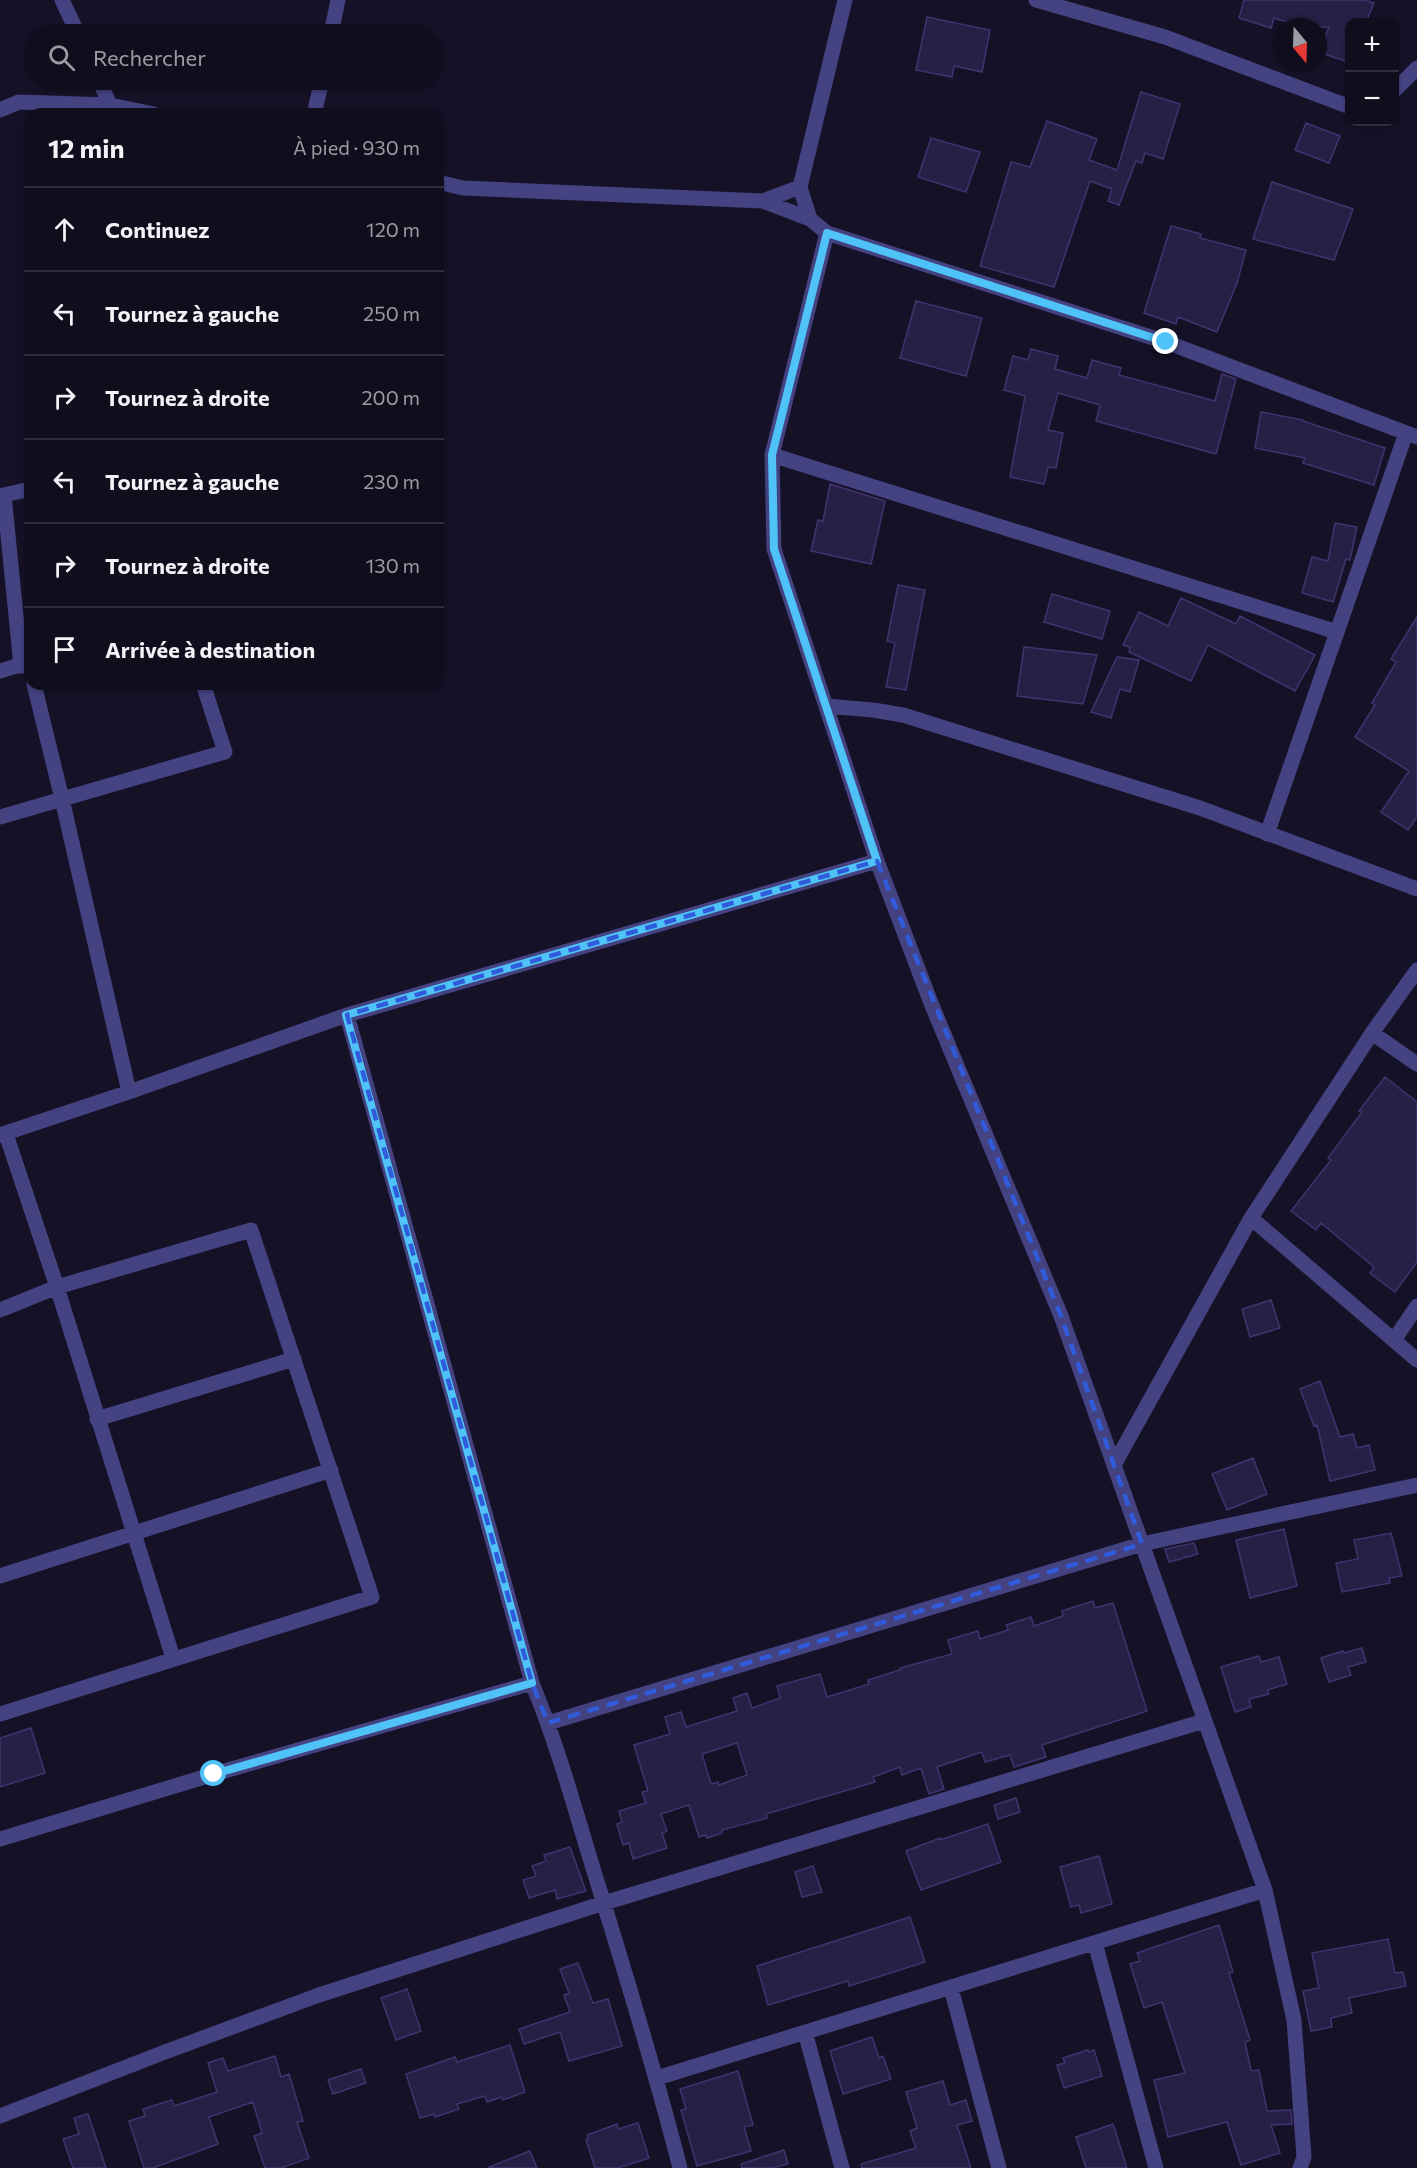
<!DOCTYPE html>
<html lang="fr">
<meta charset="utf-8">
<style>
:root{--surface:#100e1d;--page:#191726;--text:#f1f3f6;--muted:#9c9ca4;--line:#302e3b}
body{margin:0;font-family:Commissioner,sans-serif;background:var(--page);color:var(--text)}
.controls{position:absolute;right:18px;top:18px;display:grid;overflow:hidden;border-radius:12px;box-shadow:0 2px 4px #0004}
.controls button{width:54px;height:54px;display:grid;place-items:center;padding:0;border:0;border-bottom:2px solid var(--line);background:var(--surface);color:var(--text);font:30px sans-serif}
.compass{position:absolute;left:1273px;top:18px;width:54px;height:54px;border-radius:50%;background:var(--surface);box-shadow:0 2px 4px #0004;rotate:161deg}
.stop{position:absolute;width:18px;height:18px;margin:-14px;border:4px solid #4fc3f7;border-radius:50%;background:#fff}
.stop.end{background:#4fc3f7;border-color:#fff;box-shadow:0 2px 6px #0008}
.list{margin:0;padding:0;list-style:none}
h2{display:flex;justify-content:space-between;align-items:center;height:78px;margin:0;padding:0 24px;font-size:26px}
h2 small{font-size:20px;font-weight:400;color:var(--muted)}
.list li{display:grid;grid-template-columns:39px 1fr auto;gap:18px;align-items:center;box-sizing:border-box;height:84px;padding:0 24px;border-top:2px solid var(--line)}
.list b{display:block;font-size:22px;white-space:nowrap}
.list em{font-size:20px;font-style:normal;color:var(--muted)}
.icon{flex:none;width:33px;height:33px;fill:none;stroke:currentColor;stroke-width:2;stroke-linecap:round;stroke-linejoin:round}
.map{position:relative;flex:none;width:1417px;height:2168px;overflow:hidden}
.search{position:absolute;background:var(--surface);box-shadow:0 2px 4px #0004;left:24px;top:24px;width:420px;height:66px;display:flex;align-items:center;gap:15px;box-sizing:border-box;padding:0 21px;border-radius:33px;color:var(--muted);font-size:22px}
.panel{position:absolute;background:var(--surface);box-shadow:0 2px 4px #0004;left:24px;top:108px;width:420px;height:582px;border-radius:18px}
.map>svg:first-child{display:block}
.building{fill:#272046;stroke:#3f346f;stroke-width:1.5;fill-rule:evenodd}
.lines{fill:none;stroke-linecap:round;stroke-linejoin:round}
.minor{stroke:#444281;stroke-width:15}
.route{stroke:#4fc3f7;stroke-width:8}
.marked{fill:none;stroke:#305cdc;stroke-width:4.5;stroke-dasharray:12 8;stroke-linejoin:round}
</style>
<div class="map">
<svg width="1417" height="2168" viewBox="0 0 1417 2168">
<rect width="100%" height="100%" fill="#151227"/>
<path class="building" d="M1244 0H1365L1374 3 1366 22H1350V63L1319 52 1329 27H1304L1274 18 1271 28 1239 18Z
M927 17 990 30 982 72 954 66 952 77 916 70Z
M1141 92 1180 104 1163 159 1145 153 1142 163 1136 161 1119 205 1108 201 1112 189 1090 181 1054 287 980 266 1011 162 1030 167 1047 121 1097 139 1089 160 1117 170Z
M1306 123 1340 136 1329 163 1295 150Z
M931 138 980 152 966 192 918 177Z
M1272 182 1353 209 1334 260 1253 239Z
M1171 226 1201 234 1200 238 1246 250 1237 283 1217 332 1178 317 1176 324 1144 313Z
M916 301 982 318 966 376 900 358Z
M1031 349 1058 356 1055 369 1087 378 1092 360 1121 368 1119 375 1215 401 1222 374 1236 379 1216 454 1096 421 1100 405 1058 393 1048 430 1063 433 1056 468 1048 467 1044 484 1010 477 1025 396 1004 390 1013 356 1028 360Z
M1261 412 1303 420V421L1385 448 1374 485 1303 463 1305 458 1255 448Z
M830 484 885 501 871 564 811 551 818 520 823 521Z
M1335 523 1357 527 1350 560 1346 559 1333 602 1302 593 1312 557 1328 561Z
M898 585 925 590 906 690 886 687 895 643 887 641Z
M1052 594 1110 611 1102 639 1044 622Z
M1181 598 1236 624 1240 616 1315 655 1295 691 1208 645 1191 681 1129 652 1130 647 1123 645 1139 612 1168 626Z
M1417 617V817L1408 830 1381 812 1409 771 1355 737 1375 705 1372 703 1396 662 1391 659Z
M1024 647 1097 655 1083 704 1017 696Z
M1117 657 1139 660 1130 692 1120 689 1111 718 1091 712Z
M1385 1077 1417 1102V1262L1395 1292 1370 1273 1374 1267 1321 1223 1316 1230 1291 1211 1331 1160 1328 1158 1362 1112 1359 1111Z
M1271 1300 1280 1328 1250 1337 1242 1309Z
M1320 1381 1340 1437 1353 1434 1357 1448 1369 1445 1375 1470 1330 1481 1317 1425 1314 1426 1300 1389Z
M1253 1458 1267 1494 1227 1510 1212 1474Z
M1284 1529 1297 1586 1250 1598 1236 1540Z
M1391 1533 1402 1576 1389 1578 1390 1583 1342 1592 1336 1563 1358 1559 1354 1540Z
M1194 1543 1198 1554 1169 1562 1165 1549Z
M1093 1601 1095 1608 1113 1603 1147 1711 1042 1745 1046 1757 1014 1767 1010 1755 985 1762 982 1752 937 1767 944 1789 929 1794 921 1768 902 1775 900 1767 873 1777 875 1782 766 1814 767 1818 722 1830V1833L707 1838 705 1835 699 1837 689 1805 661 1814 667 1831 662 1833 667 1848 633 1859 629 1843 623 1845 617 1824 622 1822 619 1811 646 1803 642 1792 648 1791 634 1745 670 1734 665 1717 681 1712 686 1727 737 1711 733 1698 747 1693 752 1708 780 1698 777 1686 820 1674 827 1697 869 1684 868 1680 900 1670V1668L952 1654 948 1640 978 1631 980 1639 1008 1630 1006 1625 1031 1617 1034 1626 1063 1616 1062 1611ZM737 1743 747 1775 719 1785 718 1782 711 1784 702 1754Z
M1362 1648 1366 1662 1348 1667 1351 1675 1329 1682 1321 1658 1343 1651 1344 1653Z
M1259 1656 1261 1662 1279 1657 1287 1684 1267 1690 1269 1694 1249 1699 1251 1707 1235 1712 1221 1667Z
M31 1728 45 1773 0 1787V1738Z
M1016 1798 1020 1812 998 1819 994 1805Z
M988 1824 1001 1862 921 1890 906 1851 940 1838V1840Z
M570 1847 586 1891 557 1899 555 1890 529 1898 523 1880 536 1876 532 1866 546 1861 544 1855Z
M1099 1856 1112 1904 1081 1913 1079 1905 1071 1907 1060 1867Z
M813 1866 822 1892 802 1897 795 1872Z
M910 1917 925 1962 849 1986 848 1981 768 2005 757 1966Z
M1219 1925 1233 1972 1229 1973 1250 2040 1245 2042 1251 2071 1259 2070 1267 2111 1291 2110 1292 2124 1271 2125 1280 2153 1241 2165 1227 2122 1168 2137 1154 2080 1185 2073 1162 2002 1144 2008 1130 1964 1140 1961 1137 1953Z
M1388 1939 1395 1973 1403 1972 1406 1986 1349 1998 1352 2013 1331 2018 1332 2027 1311 2031 1303 1991 1319 1988 1312 1953Z
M578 1963 593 2003 608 1999 622 2046 569 2061 560 2032 524 2044 519 2029 570 2012 564 1995 569 1993 560 1969Z
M407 1989 421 2031 396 2040 381 1998Z
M872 2037 879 2058 883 2056 891 2079 843 2094 830 2051Z
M510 2045 525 2092 503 2100 502 2097 487 2102 485 2096 457 2104 459 2109 435 2117 434 2114 420 2118 406 2074 455 2057 457 2062Z
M1088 2050 1089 2052 1094 2050 1102 2076 1064 2088 1057 2065 1065 2063 1063 2058Z
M275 2056 281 2077 289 2074 303 2121 297 2122 309 2158 281 2168H265L254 2136 262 2133 253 2102 209 2117 218 2144 153 2168H144L129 2121 145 2116 143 2109 172 2100 174 2106 217 2092 208 2063 223 2058 228 2071Z
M361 2069 366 2083 333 2094 328 2080Z
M738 2071 753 2125 744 2127 751 2151 697 2166 681 2110 686 2109 680 2089Z
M943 2081 950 2105 966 2100 972 2121 957 2125 971 2168H862L861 2164 916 2148 910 2131 917 2128 906 2092Z
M88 2114 106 2168H73L63 2139 79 2134 74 2118Z
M638 2123 649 2158 618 2168H595L586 2140 588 2139 587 2135 617 2124 618 2129Z
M1113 2124 1127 2168H1086L1076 2137Z
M784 2150 788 2164 772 2168H742L741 2164Z
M530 2151 537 2168H489V2167Z"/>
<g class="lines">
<path class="minor" d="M62 0 78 34
M845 0 800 187 810 219 827 233 772 455 774 549 877 861 931 1003 1061 1316 1265 1890 1294 2020 1304 2157 1300 2168
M1036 0 1165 37 1350 107
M331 34 338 0
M99 80 110 105
M1394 91 1417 68
M0 110 19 102 110 105 154 114
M314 114 322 80
M438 182 463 188 763 201 810 219
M763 201 800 187
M827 233 1166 342 1417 437
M772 455 1337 632
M4 495 21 666
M0 496 30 489
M0 671 29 662
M34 684 62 799 129 1092
M826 706 873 710 903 715 1200 808 1417 889
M0 817 225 752 203 684
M1267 834 1406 433
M347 1015 532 1683
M1372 1033 1417 1064
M6 1134 57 1287 173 1658
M0 1135 129 1092 347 1015 877 861
M1251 1218 1417 1360
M0 1310 57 1287 251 1230 372 1597 0 1714
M1394 1340 1417 1306
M97 1419 294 1359
M1115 1463 1251 1218 1372 1033 1417 970
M0 1576 331 1470
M548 1723 1142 1544 1417 1485
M0 1839 214 1774 532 1683C558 1746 576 1813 596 1878 626 1975 655 2070 680 2168
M1095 1943 1156 2168
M951 1988 999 2168
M805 2032 842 2168
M657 2078 1265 1890
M0 2116 165 2052 319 1995 604 1903 1204 1721"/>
</g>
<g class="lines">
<path class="route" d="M214 1774 532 1683 346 1015 877 861 774 549 772 455 827 233 1166 342"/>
</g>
<path class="marked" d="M877 861 1061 1316 1142 1544 548 1723 532 1683 347 1015Z"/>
</svg>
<div class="controls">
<button>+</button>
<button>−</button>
</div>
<svg class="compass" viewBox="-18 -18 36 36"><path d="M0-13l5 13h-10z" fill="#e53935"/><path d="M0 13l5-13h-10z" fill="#9c9ca4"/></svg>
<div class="stop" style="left:214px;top:1774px"></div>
<div class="stop end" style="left:1166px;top:342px"></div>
<div class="search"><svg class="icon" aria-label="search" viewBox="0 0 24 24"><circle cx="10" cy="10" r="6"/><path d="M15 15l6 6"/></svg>Rechercher</div>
<section class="panel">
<h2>12 min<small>À pied · 930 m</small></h2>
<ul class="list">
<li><svg class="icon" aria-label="ahead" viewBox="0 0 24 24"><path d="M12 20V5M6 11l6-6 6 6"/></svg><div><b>Continuez</b></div><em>120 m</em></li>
<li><svg class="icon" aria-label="left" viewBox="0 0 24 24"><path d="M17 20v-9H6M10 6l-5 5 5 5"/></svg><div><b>Tournez à gauche</b></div><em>250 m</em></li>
<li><svg class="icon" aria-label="right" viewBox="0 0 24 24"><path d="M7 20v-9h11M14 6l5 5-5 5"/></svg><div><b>Tournez à droite</b></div><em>200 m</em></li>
<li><svg class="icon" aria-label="left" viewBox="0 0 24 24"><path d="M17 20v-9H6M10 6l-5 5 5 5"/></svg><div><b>Tournez à gauche</b></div><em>230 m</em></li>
<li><svg class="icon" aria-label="right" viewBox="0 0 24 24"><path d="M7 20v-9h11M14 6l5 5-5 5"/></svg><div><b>Tournez à droite</b></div><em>130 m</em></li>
<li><svg class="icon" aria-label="arrive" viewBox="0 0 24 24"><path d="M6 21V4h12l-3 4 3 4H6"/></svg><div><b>Arrivée à destination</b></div></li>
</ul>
</section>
</div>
